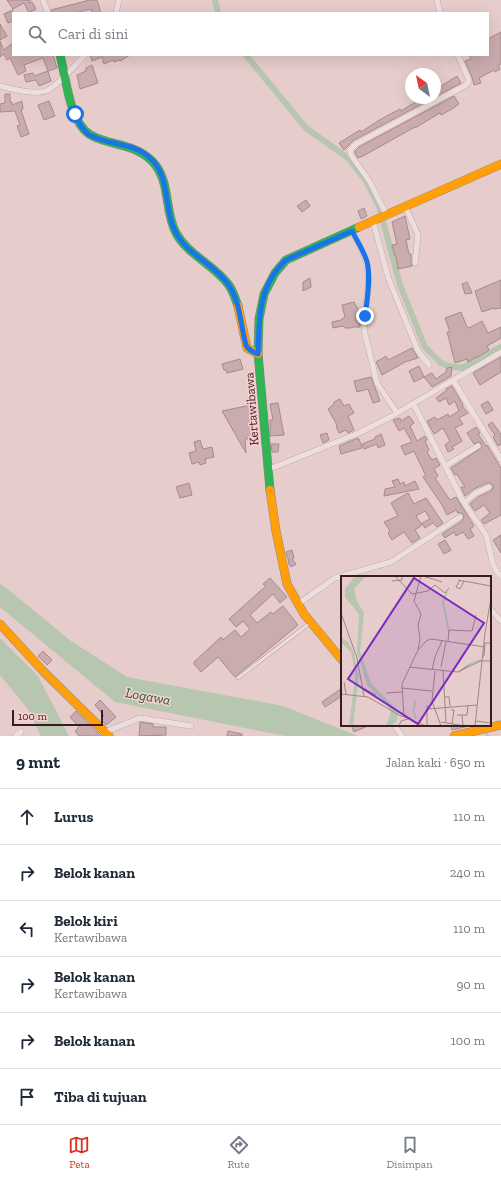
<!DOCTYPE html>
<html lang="id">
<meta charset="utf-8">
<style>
:root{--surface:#fff;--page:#f2f2f3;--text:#1f2937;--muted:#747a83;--line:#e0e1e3;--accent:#d93025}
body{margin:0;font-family:"Zilla Slab",serif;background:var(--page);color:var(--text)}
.compass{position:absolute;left:405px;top:68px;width:36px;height:36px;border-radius:50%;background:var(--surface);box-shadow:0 4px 16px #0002;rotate:327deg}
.scale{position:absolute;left:12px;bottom:10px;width:91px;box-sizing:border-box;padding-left:4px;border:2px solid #3a1b20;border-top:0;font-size:11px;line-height:14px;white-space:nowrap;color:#3a1b20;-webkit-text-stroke:3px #f8d1ce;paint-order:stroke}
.stop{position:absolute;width:12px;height:12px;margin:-9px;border:3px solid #1a73e8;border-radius:50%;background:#fff}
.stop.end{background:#1a73e8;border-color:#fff;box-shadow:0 1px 4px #0008}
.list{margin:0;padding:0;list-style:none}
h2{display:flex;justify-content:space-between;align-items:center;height:52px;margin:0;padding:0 16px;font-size:17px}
h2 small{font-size:13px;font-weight:400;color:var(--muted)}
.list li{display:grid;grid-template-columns:26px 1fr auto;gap:12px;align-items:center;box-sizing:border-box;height:56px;padding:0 16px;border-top:1px solid var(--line)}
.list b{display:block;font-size:15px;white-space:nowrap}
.list p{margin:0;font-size:13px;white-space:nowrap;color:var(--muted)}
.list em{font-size:13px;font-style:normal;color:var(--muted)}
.icon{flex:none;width:22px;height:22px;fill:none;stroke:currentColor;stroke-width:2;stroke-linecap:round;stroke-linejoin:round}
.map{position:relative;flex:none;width:501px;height:736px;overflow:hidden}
.search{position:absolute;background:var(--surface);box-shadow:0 4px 16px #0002;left:12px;right:12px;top:12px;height:44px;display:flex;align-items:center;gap:10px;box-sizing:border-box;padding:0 14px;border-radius:0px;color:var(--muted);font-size:15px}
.sheet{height:388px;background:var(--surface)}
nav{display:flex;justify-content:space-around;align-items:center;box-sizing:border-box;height:56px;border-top:1px solid var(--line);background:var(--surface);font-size:11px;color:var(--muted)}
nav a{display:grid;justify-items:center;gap:2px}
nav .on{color:var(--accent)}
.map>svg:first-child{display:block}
.water{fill:#b6c6af}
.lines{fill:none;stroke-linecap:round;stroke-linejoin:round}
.stream{stroke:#b6c6af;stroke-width:2}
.canal{stroke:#b6c6af;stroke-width:6}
.building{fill:#caabae;stroke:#a68a8e}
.lane-casing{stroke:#ab9495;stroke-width:4}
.street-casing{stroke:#ab9495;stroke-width:6}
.fast-casing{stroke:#9a8485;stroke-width:9}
.slow-casing{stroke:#9a8485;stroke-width:9}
.lane{stroke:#eddddd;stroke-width:3}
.street{stroke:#eddddd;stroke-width:5.5}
.fast{stroke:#30b455;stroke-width:8}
.slow{stroke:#ff9f0a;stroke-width:8}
.route{stroke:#1a73e8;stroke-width:5}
.labels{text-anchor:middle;stroke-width:3;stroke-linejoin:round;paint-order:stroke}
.street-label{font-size:13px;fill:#3a1b20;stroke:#f8d1ce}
.water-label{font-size:14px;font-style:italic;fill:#295b37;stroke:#f8d1ce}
.inset-river{fill:none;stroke:#b6c6af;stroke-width:2}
.inset-road{fill:none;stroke:#a18586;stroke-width:1}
.view{fill:#7b2cbf;fill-opacity:0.15;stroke:#7b2cbf;stroke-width:2}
.inset-edge{fill:none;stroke:#3a1b20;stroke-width:2}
</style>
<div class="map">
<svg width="501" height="736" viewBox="0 0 501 736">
<rect width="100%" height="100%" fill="#e6ccca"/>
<path class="water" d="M0 583 71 641 127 677 283 706 358 736H285L115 702 0 607Z
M0 638 38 676 69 736H41L28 709 0 675Z"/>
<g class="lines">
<path class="stream" d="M485 731 488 736"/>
<path class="canal" d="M215 0 218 13
M246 55 306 128 348 158 366 181 379 206 400 285 425 347 441 363 448 366 462 368 501 347"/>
</g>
<path class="building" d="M7 0H31L28 1 29 3 32 2 36 9 29 13 24 3 13 9Z
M90 0H97L101 13H92L91 9 75 13H52L51 10Z
M13 10V21L8 23 4 14Z
M0 24 7 36 0 40Z
M501 32V64L498 65 500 69 495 72 494 70 479 78 481 83 474 85 472 77 465 61 471 59 469 55H488V39Z
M0 41 4 50 13 43V55H53L57 68 48 71 43 58 24 65 26 71 18 75 10 58 7 60 4 54 0 57Z
M90 55H130L120 61V60L114 62 113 60 104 64 102 57 92 61Z
M92 65 98 83 80 89 77 75 86 71V68Z
M48 71 51 81 39 86 36 80 26 82 24 75 33 73 34 76Z
M457 76 461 83 435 97V90Z
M5 94H10V102H12V105L22 101 23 109 21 110 29 134 21 137 17 126 20 125 15 111 0 112V104L5 103Z
M454 96 459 104 452 109 441 115 440 113 415 128V127L363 156 358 158 355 153V151L359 147Z
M422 98H433L354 140 344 150 339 143 360 130 361 132 381 119 400 109 401 111Z
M49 101 55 116 44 120 38 105Z
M306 200 310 206 302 212 297 206Z
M364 208 367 216 361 219 358 211Z
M405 216 410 239 406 240 409 254H411V263L412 266 398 269 396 256H395L392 245 397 244 392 222Z
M310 278 311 287 303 291V282Z
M501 280V308L495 309 494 308 482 312 475 291Z
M467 282 472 293 465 294 462 284Z
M354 302 359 311 360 327H353L351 328H345L343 326 333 328 332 322 341 320 345 317 342 305Z
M461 312 467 327 469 328 482 321 488 333 501 327V338L487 346 489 350 476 358V357L468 362 467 359 455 363 447 332H450L445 318Z
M412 348 418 358 405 362 382 375 376 362 386 356 388 360Z
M501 357V372L480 385 473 373Z
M240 359 243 369 227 373 226 370H224L222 364Z
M419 366 424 377 414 382 409 371Z
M452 367 451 376 432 387 424 377 432 373 436 379 446 372 447 368Z
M371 377 380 401 373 403 368 389 357 392 354 381Z
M452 386 463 405 462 406 468 413 459 418 463 424 455 428 462 441 452 447 454 449 448 452 445 445 450 441 443 428 434 434 427 421 435 417 437 420 448 414 449 417 459 411 455 401 449 405 446 398 439 402 436 398 447 390 446 389Z
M340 399 344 406 349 404 354 413 348 416 354 430 348 433 346 430 339 433 336 426 337 425 328 409 334 404V402Z
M488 401 493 410 486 414 481 405Z
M278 403 284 435 270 436V420H273L270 404Z
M251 405 254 438 245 439 246 453 222 411Z
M409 416 414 423 410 426 417 441 425 436 427 440 425 441 429 450 427 452 432 460 436 458 440 465 434 469 438 476 435 478 450 500 456 497 474 526 470 529 474 536 468 539 463 532 456 536 454 532 445 538 442 534 462 521 464 516 462 513H458L456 510 447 515 442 505 423 477 426 475 424 472 414 451 405 455 401 446 412 442 404 428 399 431 393 420 400 418 401 421Z
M492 422 501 434V444L498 446 493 437 495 435 488 425Z
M476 427 480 433 478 434 486 446 487 445 501 468V515L484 524 481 520 490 513 484 505 475 511 470 504 478 497 491 491 493 488V485L490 483H487L474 489 465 496 461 487H465L457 474 455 475 451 468 481 448V443L478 442 474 444 467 433Z
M327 433 329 440 323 443 320 435Z
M381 434 385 445 378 448 377 444 364 449 362 444 375 439V437Z
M358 438 359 439 362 448 341 454 339 446Z
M200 440 203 449 212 447 214 457 205 459 206 463 200 465 199 462 192 464 189 453 196 451 194 442Z
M271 444H279L278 452H272Z
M398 479 400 484 404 482 405 486 415 481 419 489 384 496 385 489 395 487 392 481Z
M189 483 192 495 180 498 176 487Z
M408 493 414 504 426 498 443 523 437 527 433 523 425 528 422 523 430 519 425 511 416 516 422 525 415 530 420 538 412 543 404 532 392 540 388 533 390 531 384 522 398 516 391 503Z
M501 535V553L493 540Z
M445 540 451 550 444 554 438 544Z
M292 550 294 558 292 559 296 564 291 567 288 563 289 562 286 552Z
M270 578 287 597 280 603 273 594 250 615 257 623 271 612 273 614 283 606 298 625 235 677 218 657 201 672 194 664V662L221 637 223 640 235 630 241 637 250 629 243 621 236 627 229 619 266 586 263 584Z
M43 651 52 660 47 665 38 656Z
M342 688V696L325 707 322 702Z
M100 700 116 717 106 725 101 719 104 716 95 705Z
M76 711 101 736H79L75 731 79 727 70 717Z
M140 722 153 724V727H166V735L139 736Z
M351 725H370L354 732Z
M450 725H469V726L452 730Z
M228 731 242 734V736H227Z"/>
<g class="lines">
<defs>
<path id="lane" d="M238 678 310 623"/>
<path id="street" d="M43 0 48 13
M437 0 440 13
M116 13 119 0
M0 86C12 89 35 95 46 91 58 86 75 65 85 55
M406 208 418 235 415 263
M387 216 370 182 351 155 350 150 356 144 466 85 469 81 468 78 458 55
M373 221 388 277 418 351 429 365
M352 231C357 242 365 253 367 265 372 288 362 311 365 334L377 383 397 413
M453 380 501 459
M413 403 464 503 486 535 493 564 497 572 501 576
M445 466 478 446
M267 470 359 433 392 416 501 352
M464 503 476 493 489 487
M298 604 335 578 391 562 460 517
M490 609 501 621
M394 725 402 736
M105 732 140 718 191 726
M16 736 21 732"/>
<path id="fast" d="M60 55C66 77 69 120 89 134 95 138 102 140 109 142 125 146 140 149 152 161 171 180 164 211 176 233 188 255 213 264 228 284 233 290 235 298 238 306
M270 490 258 353 259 319 264 294 275 273 286 260 359 227"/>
<path id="slow" d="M359 227 501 164
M238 306 247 348 258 354
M270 490 276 531 287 584 304 614 342 660
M0 624 43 671 109 736
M454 736 501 725"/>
</defs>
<use href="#lane" class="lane-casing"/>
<use href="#street" class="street-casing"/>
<use href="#fast" class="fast-casing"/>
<use href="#slow" class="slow-casing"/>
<use href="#lane" class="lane"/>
<use href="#street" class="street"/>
<use href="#fast" class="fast"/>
<use href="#slow" class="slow"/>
</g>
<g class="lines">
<path class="route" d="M75 114C78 121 82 129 88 134 108 147 135 140 154 162 170 182 164 209 175 231 186 254 213 263 228 284 241 303 240 324 246 345 248 350 253 352 258 354 259 320 258 285 286 260L352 231C357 241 364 251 367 262 371 277 367 301 365 316"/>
</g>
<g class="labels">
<g class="street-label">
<text transform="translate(251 409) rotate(-94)" y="5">Kertawibawa</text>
</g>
<g class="water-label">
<text transform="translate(148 696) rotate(10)" y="5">Logawa</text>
</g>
</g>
<g transform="translate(341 576)">
<rect width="150" height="150" fill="#e6ccca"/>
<path d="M14 0H25L13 13 16 25 23 37 19 75 30 107 57 135 56 145 50 150H45L50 136 48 131 26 109 16 76 18 38 4 21V13ZM0 61 8 67 12 75 18 99 12 150H8L14 102 12 85 10 76 0 66Z" fill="#b6c6af"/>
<path class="inset-river" d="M106 16 102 26 108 56M129 88 141 84M73 124 74 129 72 134 75 143"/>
<path class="inset-road" d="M54 0 71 18 87 15 94 9 104 17 108 12M82 0 101 6M117 4 150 10M119 4 115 11 119 13 123 5M51 5 61 4V0M0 37 16 82 23 120M107 66 108 54 131 55 135 39M77 74 79 62 77 49 80 38 73 25 80 0M141 80H143L144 67H150M68 91 117 96 139 85H150M100 91 105 66M91 94 94 81 101 65M94 95 91 125 100 150M102 95 105 146M117 96 129 88M3 106 5 118M22 112 35 119M60 112 91 115M45 117 61 116M0 118 27 121 58 139 85 150M104 121H108L109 130M87 133 136 129M110 134H113L111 148M116 139H121L122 149M121 139H126L127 130M63 141 61 108 77 74 85 65 90 63 144 71M135 145 150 147M100 146 124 150M58 150 60 145 67 143M86 150V129M134 150 144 57 150 22"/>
<path class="view" d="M73 2 143 47 77 148 7 103Z"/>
<rect width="150" height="150" class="inset-edge"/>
</g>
</svg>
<svg class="compass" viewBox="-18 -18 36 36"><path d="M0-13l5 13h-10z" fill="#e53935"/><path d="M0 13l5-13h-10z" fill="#747a83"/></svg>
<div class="scale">100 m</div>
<div class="stop" style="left:75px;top:114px"></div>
<div class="stop end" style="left:365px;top:316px"></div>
<div class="search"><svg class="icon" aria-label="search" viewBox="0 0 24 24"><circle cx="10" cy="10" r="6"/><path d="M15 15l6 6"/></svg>Cari di sini</div>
</div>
<section class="sheet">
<h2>9 mnt<small>Jalan kaki · 650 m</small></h2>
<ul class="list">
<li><svg class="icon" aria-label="ahead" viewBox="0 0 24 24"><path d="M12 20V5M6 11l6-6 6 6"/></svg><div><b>Lurus</b></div><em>110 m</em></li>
<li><svg class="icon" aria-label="right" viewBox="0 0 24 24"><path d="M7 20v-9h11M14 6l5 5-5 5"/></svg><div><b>Belok kanan</b></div><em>240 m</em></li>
<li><svg class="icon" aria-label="left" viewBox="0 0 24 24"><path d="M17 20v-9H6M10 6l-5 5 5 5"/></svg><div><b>Belok kiri</b><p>Kertawibawa</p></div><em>110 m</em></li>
<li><svg class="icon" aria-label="right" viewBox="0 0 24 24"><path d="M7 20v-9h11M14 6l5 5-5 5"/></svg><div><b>Belok kanan</b><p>Kertawibawa</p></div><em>90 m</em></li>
<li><svg class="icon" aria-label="right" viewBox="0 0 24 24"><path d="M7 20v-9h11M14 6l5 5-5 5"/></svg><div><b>Belok kanan</b></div><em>100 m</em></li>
<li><svg class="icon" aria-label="arrive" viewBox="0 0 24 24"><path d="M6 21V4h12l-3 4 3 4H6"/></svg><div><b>Tiba di tujuan</b></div></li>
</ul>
</section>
<nav>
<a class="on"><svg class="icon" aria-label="map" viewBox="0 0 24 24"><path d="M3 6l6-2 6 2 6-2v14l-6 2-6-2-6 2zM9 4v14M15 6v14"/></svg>Peta</a>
<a><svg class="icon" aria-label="directions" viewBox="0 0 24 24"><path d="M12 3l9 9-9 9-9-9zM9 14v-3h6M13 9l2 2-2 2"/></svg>Rute</a>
<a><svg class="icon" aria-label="saved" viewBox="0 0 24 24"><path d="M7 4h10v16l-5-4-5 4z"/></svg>Disimpan</a>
</nav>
